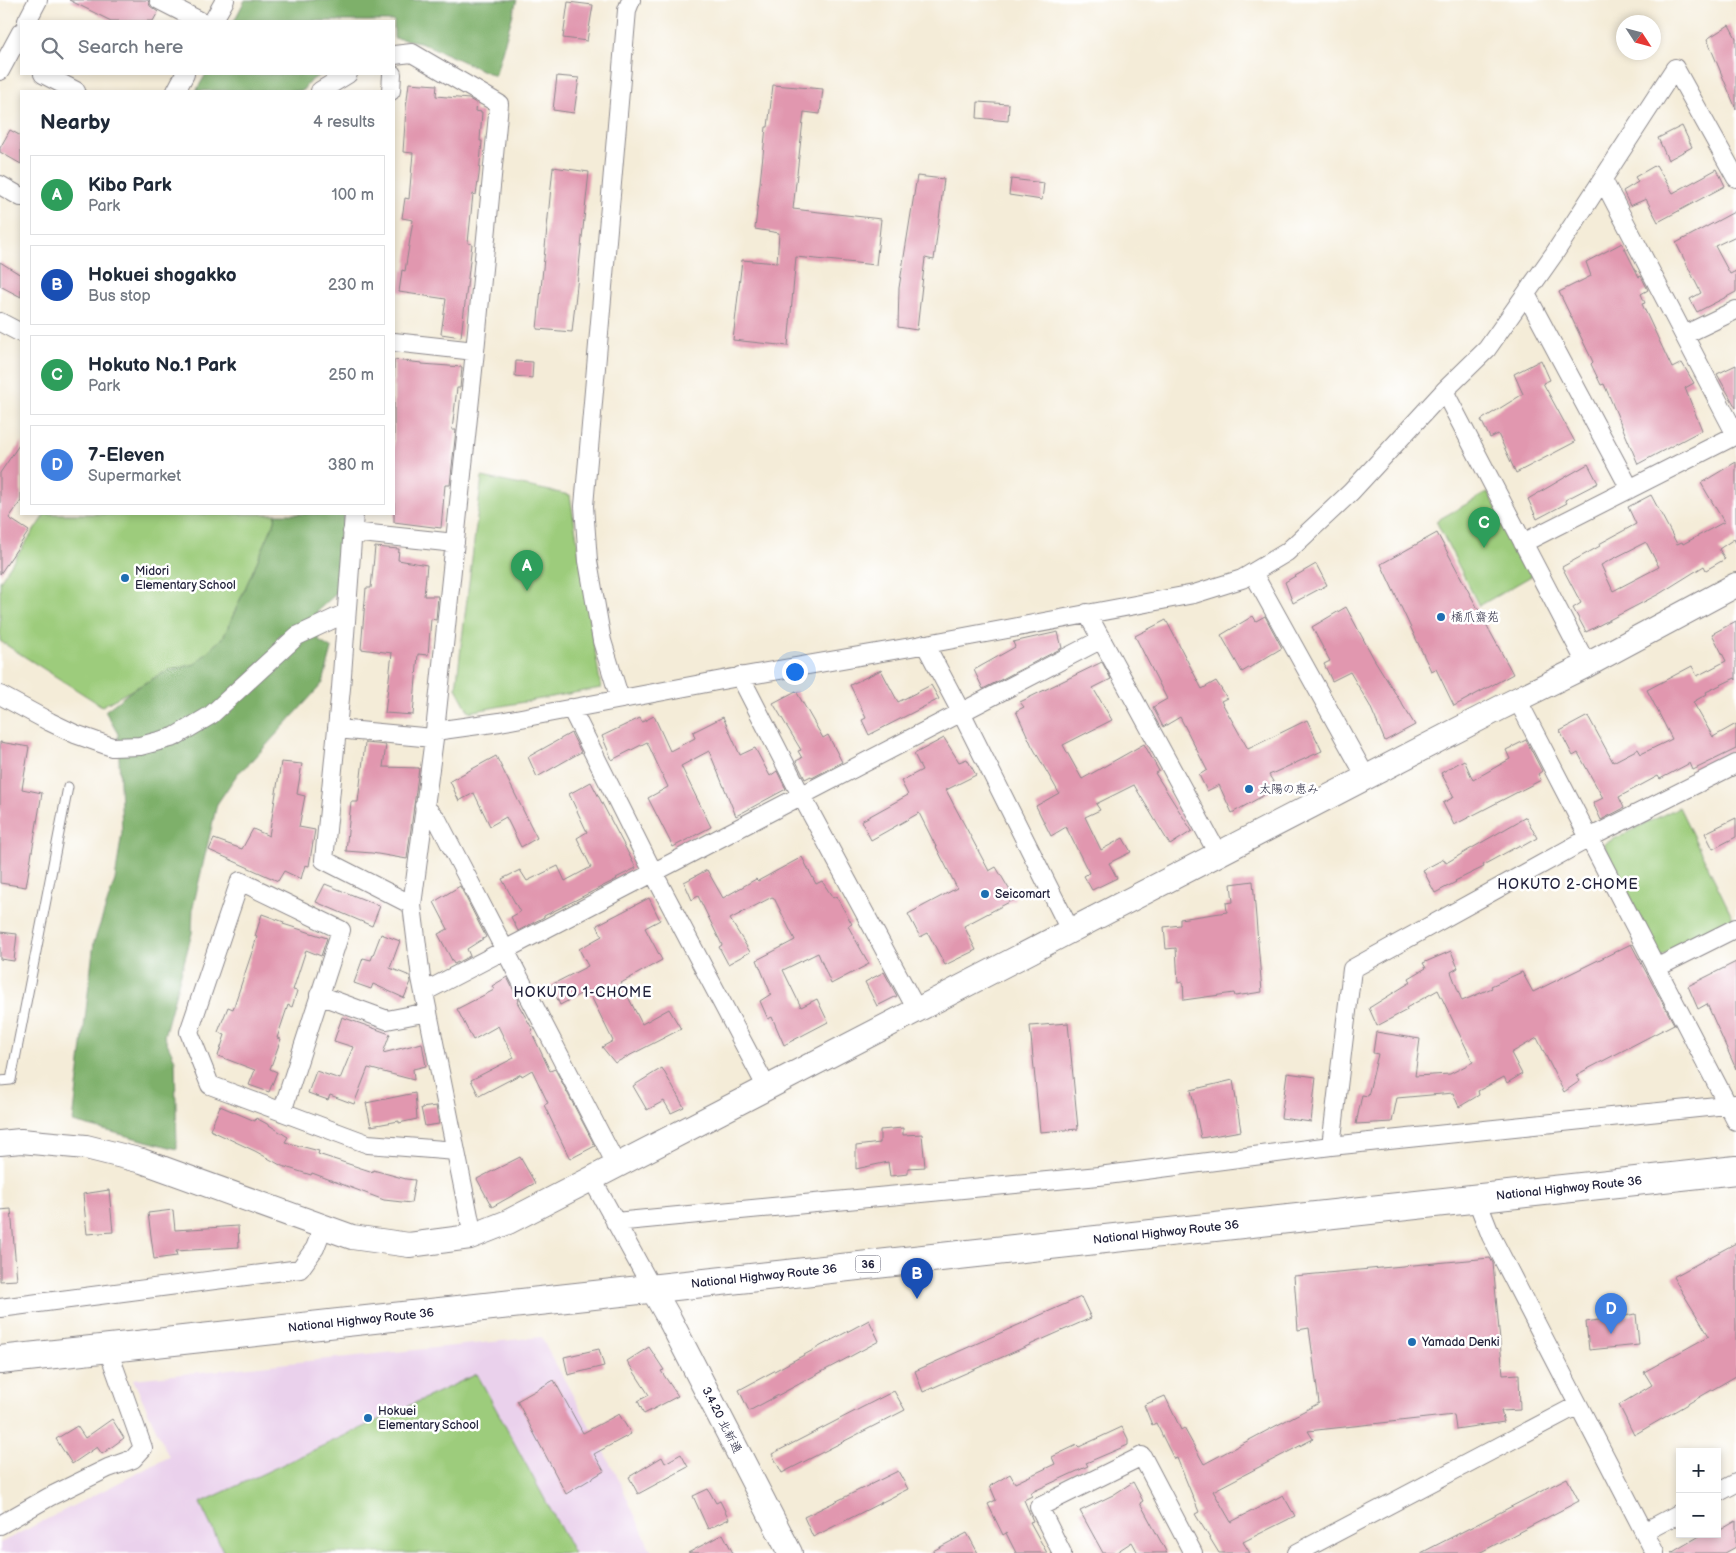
<!DOCTYPE html>
<meta charset="utf-8">
<style>
:root{--surface:#fff;--page:#f2f2f3;--text:#1f2937;--muted:#747a83;--line:#e0e1e3;--accent:#1f6fb2}
body{margin:0;font-family:"Balsamiq Sans","Klee One",sans-serif;background:var(--page);color:var(--text)}
.controls{position:absolute;right:15px;bottom:15px;display:grid;overflow:hidden;border-radius:0px;box-shadow:0 2px 8px #0003}
.controls button{width:45px;height:45px;display:grid;place-items:center;padding:0;border:0;border-bottom:1px solid var(--line);background:var(--surface);color:var(--text);font:25px sans-serif}
.compass{position:absolute;left:1616px;top:15px;width:45px;height:45px;border-radius:50%;background:var(--surface);box-shadow:0 2px 8px #0003;rotate:126deg}
.you{position:absolute;left:794px;top:671px;width:18px;height:18px;margin:-12px;border:4px solid #fff;border-radius:50%;background:#1a73e8;box-shadow:0 0 0 8px #1a73e833}
.badge{display:grid;place-items:center;width:32px;height:32px;border-radius:50%;background:var(--accent);color:#fff;font-size:16px;font-weight:700}
.pin{position:absolute;translate:-50% -41px;filter:drop-shadow(0 1px 2px #0008)}
.pin::after{content:'';position:absolute;top:26px;width:18px;height:15px;background:inherit;clip-path:polygon(0 0,100% 0,50% 100%)}
.list{margin:0;padding:0;list-style:none}
h2{display:flex;justify-content:space-between;align-items:center;height:65px;margin:0;padding:0 20px;font-size:21px}
h2 small{font-size:16px;font-weight:400;color:var(--muted)}
.list li{display:grid;grid-template-columns:32px 1fr auto;gap:15px;align-items:center;box-sizing:border-box;height:80px;margin:0 10px 10px;padding:0 10px;border:1px solid var(--line);border-radius:0px}
.list b{display:block;font-size:19px;white-space:nowrap}
.list p{margin:0;font-size:16px;white-space:nowrap;color:var(--muted)}
.list em{font-size:16px;font-style:normal;color:var(--muted)}
.icon{flex:none;width:28px;height:28px;fill:none;stroke:currentColor;stroke-width:2;stroke-linecap:round;stroke-linejoin:round}
.map{position:relative;flex:none;width:1736px;height:1553px;overflow:hidden}
.search{position:absolute;background:var(--surface);box-shadow:0 2px 8px #0003;left:20px;top:20px;width:375px;height:55px;display:flex;align-items:center;gap:12px;box-sizing:border-box;padding:0 18px;border-radius:0px;color:var(--muted);font-size:19px}
.panel{position:absolute;background:var(--surface);box-shadow:0 2px 8px #0003;left:20px;top:90px;width:375px;height:425px;border-radius:0px}
.map>svg:first-child{display:block}
.built{fill:#ead1ec}
.green{fill:#9dcc7b;stroke:#60775b}
.forest{fill:#7eb06b;stroke:#506953}
.building{fill:#e197af;fill-rule:evenodd}
.lines{fill:none;stroke-linecap:round;stroke-linejoin:round}
.lane-casing{stroke:#8b878a;stroke-width:11}
.street-casing{stroke:#8b878a;stroke-width:20}
.secondary-casing{stroke:#8b878a;stroke-width:26}
.highway-casing{stroke:#8b878a;stroke-width:30}
.lane{stroke:#fff;stroke-width:9}
.street{stroke:#fff;stroke-width:18}
.secondary{stroke:#fff;stroke-width:24}
.highway{stroke:#fff;stroke-width:28}
.poi-dot{fill:#1f6fb2;stroke:#fff;stroke-width:2}
.labels{text-anchor:middle;stroke-width:5;stroke-linejoin:round;paint-order:stroke}
.shield{fill:#fff;stroke:#646476;stroke-width:1}
.shield-label{font-size:11px;font-weight:bold;fill:#22223b}
.poi-label{font-size:12px;fill:#22223b;stroke:#fff;text-anchor:start}
.street-label{font-size:12px;fill:#22223b;stroke:#fff}
.neighbourhood-label{font-size:14px;letter-spacing:1px;fill:#22223b;stroke:#fff}
</style>
<div class="map">
<svg width="1736" height="1553" viewBox="0 0 1736 1553">
<rect width="100%" height="100%" fill="#fff"/>
<filter id="ink" filterUnits="userSpaceOnUse"><feTurbulence type="fractalNoise" baseFrequency=".02" numOctaves="2"/><feDisplacementMap in="SourceGraphic" scale="10" xChannelSelector="R" yChannelSelector="G"/><feConvolveMatrix kernelMatrix="1 2 1 2 8 2 1 2 1" color-interpolation-filters="sRGB"/></filter>
<filter id="wash" filterUnits="userSpaceOnUse"><feTurbulence type="fractalNoise" baseFrequency=".0096" numOctaves="4" result="noise"/><feDisplacementMap in="SourceGraphic" scale="20" xChannelSelector="R" yChannelSelector="G"/><feGaussianBlur stdDeviation="1.12" result="paint"/><feColorMatrix in="noise" values="0 0 0 0 0 0 0 0 0 0 0 0 0 0 0 0 0 1.4 0 .05"/><feComposite in="paint" operator="in"/></filter>
<g filter="url(#wash)">
<rect width="100%" height="100%" fill="#f4ecd8"/>
<path class="built" d="M541 1337 617 1476 652 1553H0V1543L169 1457 133 1379Z"/>
<path class="green" d="M482 477 570 495 601 688 469 712 456 688Z
M1488 492 1533 575 1479 606 1436 521Z
M45 514H276L275 521 224 636 195 664 167 671 102 706 0 641V581Z
M1679 807 1733 918 1660 957 1604 844Z
M477 1374 574 1553H224L200 1503Z"/>
<path class="forest" d="M245 0H517L495 76 420 42 394 38V21H234Z
M206 74H322L310 81 302 91H196Z
M276 514H344L337 593 317 611 319 641 332 649 323 683 252 761 238 773 217 804 193 907 192 933 164 1036 175 1060 177 1149 73 1122 94 942 115 880 122 832 118 734 105 711 131 691 167 671 195 664 224 636 275 521Z"/>
<g id="blocks">
<path class="building" d="M69 0H148L150 6 158 12 153 21H111Z
M568 2 593 5 587 41 563 38Z
M1729 25 1736 38V109L1707 39Z
M557 76 579 78 574 113 553 110Z
M409 83 437 85 436 96 469 99 476 103 475 111 482 112 480 141H482L479 175 476 195 473 194 468 243 472 244 461 337 441 334 446 299 399 292 402 270 405 271 413 220 402 218 405 198 409 199 413 153 403 152 406 108Z
M773 85 823 89 820 114 804 112 793 209 881 219 876 265 796 257 788 346 733 340 742 260 777 263 779 233 755 229 766 127H768Z
M978 102 1009 104 1008 121 977 118Z
M1682 126 1692 147 1668 160 1658 138Z
M10 130 21 136V164L0 152V148Z
M1656 165 1673 193 1717 169 1725 186 1658 222 1646 199 1630 206 1623 191 1638 182 1635 177Z
M553 167 589 172 572 332 537 329Z
M917 176 944 179 934 260 925 258 917 330 898 327 899 288Z
M1011 179 1044 183 1042 200 1009 195Z
M1736 211V236L1715 246 1730 274 1736 271V292L1697 312 1690 299 1701 293 1676 243Z
M1622 243 1639 277 1641 276 1648 290 1641 294 1645 303 1642 304 1672 368 1682 363 1694 383 1685 388 1702 430 1638 464 1604 384 1601 385 1591 364 1593 362 1559 292 1591 276 1586 262Z
M0 262 21 275V297L0 286Z
M394 360 422 363V364L462 367 460 388H457L452 430H456L450 485H445L441 528 394 522Z
M1541 360 1550 380 1543 383 1575 442 1516 473 1498 434 1490 438 1481 420 1523 394 1514 374Z
M516 361 533 362 532 378 515 376Z
M1736 365V408L1717 374Z
M21 442V501L9 518 29 531 0 574V473Z
M1736 462V543L1734 539 1719 549 1725 559 1706 570 1704 566 1659 594 1586 632 1573 608 1581 603 1562 567 1600 546 1599 544 1636 524 1628 507 1651 495 1677 544 1682 542 1683 544 1724 522 1701 483ZM1646 542 1659 567 1613 591 1601 565Z
M1588 464 1598 483 1565 500 1567 503 1537 519 1528 499Z
M1437 533 1513 674 1454 706 1436 669 1431 671 1381 564Z
M375 547 399 549 398 560 427 565 424 596H438L436 620 431 619 428 655 418 654 413 715 385 713 392 653 361 649 366 588H371Z
M1316 564 1327 585 1293 603 1285 582Z
M1346 607 1374 659 1415 725 1385 741 1370 706 1350 672 1332 681 1324 664 1330 661 1312 627Z
M1253 616 1256 621 1265 616 1282 648 1242 672 1221 635Z
M1166 620 1202 689 1216 681 1227 698 1221 701 1248 749 1307 720 1322 751 1269 775 1277 788 1232 813 1219 785 1207 791 1199 775 1207 770 1180 717 1163 727 1153 707 1167 699 1135 636Z
M1736 621V680L1735 678 1706 692 1707 694 1693 702 1713 737 1736 724V749L1693 770 1690 763 1660 779 1658 776 1619 797 1624 808 1601 820 1593 803 1603 798 1578 753 1573 756 1560 731 1588 716 1613 762 1638 749 1641 754 1672 739 1647 690 1692 666 1697 676 1726 661 1712 634Z
M1058 632 1062 648 983 689 974 670 1015 647 1013 642Z
M1102 662 1111 679 1093 688 1112 720 1063 745 1082 779 1144 744 1159 771 1155 773 1192 831 1170 845 1134 785 1096 804 1100 810 1085 817 1101 850 1123 838 1131 852 1109 863 1117 878 1092 890 1084 876 1089 873 1066 827 1051 836 1036 806 1059 793 1032 746 1016 711 1024 707 1020 702Z
M881 670 898 702 931 685 939 699 869 735 862 720 866 718 850 685Z
M796 691 823 738 828 735 842 762 812 778 811 776 805 779 796 761 802 758 798 751 801 750 773 703Z
M654 716 670 751 695 738 693 732 723 717 740 755 755 748 770 776 777 771 786 789 736 816 709 751 681 766 711 827 673 847 648 798 668 787 647 742 612 760 602 736 640 718 642 722Z
M571 733 581 752 537 777 528 757Z
M944 738 959 762 967 759 976 775 946 790 989 871 996 867 1015 899 964 926 976 950 945 965 928 933 920 937 908 914 957 888 919 813 871 840 861 821 908 795 901 781 922 770 914 754Z
M1526 740 1542 771 1538 774 1541 780 1454 825 1443 803 1454 797 1441 773 1464 760 1473 780 1510 759 1506 750Z
M0 742 29 747 22 789 42 793 26 887 0 883Z
M365 743 386 745 383 767 419 768 407 859 372 853 346 851 351 802H358Z
M496 756 537 838 521 847 506 817 490 826 474 793 459 801 450 781Z
M281 762 302 764 297 794 305 796 299 827 315 830 309 866 305 865 301 879 284 871 278 881 209 850 214 839 242 849 253 829 269 836Z
M591 782 636 868 616 878 617 879 544 916V917L518 931 511 917 520 912 502 879 520 870 527 881 558 866 565 881 591 867 577 838 587 832 569 794Z
M1526 817 1537 838 1521 847 1520 845 1483 865 1484 867 1455 881 1456 882 1435 893 1423 870 1444 859 1446 863Z
M1736 818V837L1713 849 1705 833Z
M802 857 816 884 822 881 833 898 836 896 852 924 848 926 869 964 831 984 818 953 783 970 801 1007 817 999 828 1022 784 1045 772 1017 768 1019 760 1001 771 994 757 960 795 940 774 898 772 897 730 919 750 952 728 964 719 947 722 945 698 896 692 900 684 882 707 870 723 898 756 879 758 881Z
M1253 881 1262 992 1235 996 1234 993 1184 1000 1183 982 1178 983 1176 948 1166 949 1164 927 1180 925V919L1227 912 1226 903 1233 902 1231 884Z
M325 884 380 906 372 926 316 902Z
M460 886 486 937 467 949 470 956 454 964 438 934 448 929 434 902Z
M649 898 660 920 645 928 662 960 621 983 642 1024 669 1009 681 1029 615 1063 602 1047 613 1041 588 990 560 1005 551 985 588 966 579 949 602 936 597 925Z
M262 914 284 922 283 924 327 938 321 956 306 950 293 990 297 991 292 1007 288 1005 277 1038 281 1039 270 1069 277 1072 269 1092 249 1085 255 1070 218 1056 225 1035 218 1032 228 1007 233 1009 257 937 255 936Z
M0 932 17 934 14 961 0 959Z
M381 934 400 941 390 968 410 976 411 982 404 998 373 984 371 989 354 983 363 958 371 960Z
M1631 944 1674 1024 1576 1075 1580 1081 1564 1092 1537 1038 1511 1053 1522 1074 1507 1083 1504 1077 1478 1091 1479 1095 1459 1107 1453 1093 1397 1098 1392 1122 1356 1124 1362 1095 1368 1096 1378 1054 1373 1053 1376 1032 1420 1039 1415 1076 1450 1074 1473 1062 1438 990 1406 1008 1407 1010 1377 1026 1369 1008 1411 982 1409 978 1426 968 1423 963 1451 951 1458 968 1451 972 1462 1001 1492 988 1491 986 1522 972 1533 992Z
M1736 962V1069L1707 1004 1698 1009 1688 986Z
M884 972 897 996 877 1006 865 982Z
M507 977 519 1001 517 1002 533 1030 531 1031 550 1071 555 1069 595 1146 570 1159 544 1105 548 1103 532 1070 522 1076 521 1074 479 1096 471 1080 514 1058 498 1026 473 1040 457 1009 494 990 492 986Z
M342 1017 390 1034 383 1053 422 1043 426 1066 413 1069 414 1080 368 1068 354 1104 330 1095 328 1100 308 1093 316 1071 340 1079 353 1047 334 1041Z
M1068 1023 1078 1129 1040 1132 1030 1026Z
M662 1068 684 1107 671 1113 664 1101 647 1110 633 1086Z
M1287 1073 1316 1077 1311 1122 1281 1118Z
M1233 1080 1241 1131 1201 1138 1191 1090Z
M415 1093 417 1119 399 1123V1121L371 1126 366 1103Z
M220 1106 255 1121 256 1118 269 1125 288 1137 285 1142 319 1151 318 1154 373 1172V1170L406 1179 415 1180 411 1203 384 1200 312 1173 311 1175 282 1166 255 1151 210 1130Z
M436 1106 439 1124 425 1126 421 1108Z
M903 1128V1135L922 1134 925 1167 908 1168V1174L890 1176 888 1162 856 1169V1146L880 1143V1130Z
M520 1157 535 1183 492 1207 477 1179Z
M109 1190 113 1232 87 1234 83 1194Z
M11 1209 17 1280 0 1281V1210Z
M173 1210 175 1230 238 1226 239 1247 176 1251 177 1256 154 1259 148 1213Z
M1736 1243V1376L1634 1435 1619 1405 1652 1385 1644 1372 1709 1336 1673 1277Z
M1490 1258 1493 1263 1503 1375 1519 1374 1520 1410 1501 1411 1504 1422 1456 1429 1454 1415 1308 1431 1313 1439 1213 1491 1231 1522 1283 1495 1295 1516 1243 1542 1250 1553H1219L1195 1514 1199 1512 1177 1458 1174 1459 1156 1423 1152 1425 1144 1405 1165 1396 1181 1430 1184 1428 1204 1464 1319 1403 1309 1328 1298 1330 1294 1276Z
M1081 1297 1091 1318 923 1392 915 1371Z
M1636 1314 1639 1345 1589 1350 1586 1322Z
M869 1320 879 1341 749 1411 739 1390Z
M649 1347 664 1370 661 1371 678 1396 644 1414 638 1401 649 1395 627 1361Z
M599 1349 604 1366 568 1375 564 1357Z
M554 1380 583 1433 619 1414 631 1434 594 1454 604 1471 566 1494 517 1401Z
M894 1391 905 1410 782 1473 772 1454Z
M112 1419 124 1438 102 1454 97 1447 72 1464 56 1439 77 1426 85 1438Z
M1122 1427 1128 1439V1445L1086 1463 1088 1466 1030 1493 1032 1496 1024 1500 1033 1521 1030 1522 1047 1553H1016L1006 1533 1003 1535 988 1504 996 1500 990 1486 1010 1474 1015 1483 1055 1464 1052 1457 1077 1445 1079 1447Z
M681 1454 688 1467 638 1494 629 1477 662 1457 665 1463Z
M898 1471 908 1489 813 1537 804 1517Z
M1567 1478 1579 1501 1479 1553H1421Z
M1133 1482 1143 1501 1140 1503 1167 1553H1138L1132 1542 1115 1553H1103L1080 1511 1113 1495Z
M708 1489 716 1503 720 1501 729 1519 708 1529 693 1496Z
M1736 1521V1547L1725 1553H1671L1703 1534H1717V1532Z
M967 1533 978 1553H929Z
M723 1534 733 1553H688Z"/>
</g>
</g>
<g filter="url(#ink)">
<use href="#blocks" fill-opacity="0" stroke="#8b878a" stroke-width="1"/>
<g class="lines">
<defs>
<path id="lane" d="M0 1081 11 1080 68 787"/>
<path id="street" d="M159 0 200 21
M27 21 38 0
M213 21 225 0
M394 55 412 53 499 104 475 351 435 731 412 905 421 978 473 1236
M0 71 21 32
M43 74 76 91
M176 91 185 74
M320 91 348 74
M391 91 392 74
M1603 180 1736 435
M0 185 21 197
M1526 294 1630 489
M0 322 21 333
M1684 335 1736 310
M394 342 475 351
M1444 391 1587 665
M354 514 341 688 324 860 412 905
M352 532 455 543
M1523 543 1736 435
M1253 573 1366 777
M1087 613 1218 854
M925 644 961 712 1070 930
M740 676 801 795 917 1010
M0 695 50 722 75 734 112 747 140 746 174 737 211 715 297 636 346 613
M620 699 602 641 588 561 584 506 627 10 631 0
M1517 699 1736 1121
M571 708 653 872 767 1088
M337 729 433 738
M435 731 500 722 733 678 911 647 1194 594 1242 579 1287 552 1351 492 1444 391 1487 349 1554 254 1675 68 1736 178
M424 806 437 819 617 1166
M1656 968 1736 928
M424 992 1102 639
M319 995 387 1020 428 1012
M282 1112 341 930 240 881 189 1032 210 1085 368 1144 456 1151
M1331 1146 1352 969 1589 838 1736 764
M592 1179 652 1288
M1476 1198 1491 1236 1655 1553
M615 1222 1099 1176 1331 1146 1736 1104
M0 1308 300 1269 315 1248 323 1227
M1717 1493 1736 1483
M0 1525 49 1497 108 1468 133 1459 143 1448 107 1347
M1644 1532 1680 1513
M1062 1553 1039 1507 1142 1456 1193 1553
M1297 1553 1578 1405"/>
<path id="secondary" d="M0 1143 21 1141 86 1147 142 1161 352 1237 409 1245 470 1237 508 1222 1500 708 1587 665 1736 585
M652 1288 670 1320 790 1553"/>
<path id="highway" d="M0 1360 1736 1170"/>
</defs>
<use href="#lane" class="lane-casing"/>
<use href="#street" class="street-casing"/>
<use href="#secondary" class="secondary-casing"/>
<use href="#highway" class="highway-casing"/>
<use href="#lane" class="lane"/>
<use href="#street" class="street"/>
<use href="#secondary" class="secondary"/>
<use href="#highway" class="highway"/>
</g>
</g>
<g class="poi-dot">
<circle cx="125" cy="578" r="5"/>
<circle cx="1441" cy="617" r="5"/>
<circle cx="1249" cy="789" r="5"/>
<circle cx="985" cy="894" r="5"/>
<circle cx="1412" cy="1342" r="5"/>
<circle cx="368" cy="1418" r="5"/>
</g>
<g class="labels">
<rect class="shield" x="855.5" y="1255.5" width="25" height="17" rx="4"/>
<g class="shield-label">
<text x="868" y="1268">36</text>
</g>
<g class="poi-label">
<text x="135" y="575">Midori<tspan x="135" dy="14">Elementary School</tspan></text>
<text x="1451" y="621">橋爪齋苑</text>
<text x="1259" y="793">太陽の恵み</text>
<text x="995" y="898">Seicomart</text>
<text x="1422" y="1346">Yamada Denki</text>
<text x="378" y="1415">Hokuei<tspan x="378" dy="14">Elementary School</tspan></text>
</g>
<g class="street-label">
<text transform="translate(1569 1188) rotate(-6)" y="4">National Highway Route 36</text>
<text transform="translate(1166 1232) rotate(-6)" y="4">National Highway Route 36</text>
<text transform="translate(764 1276) rotate(-6)" y="4">National Highway Route 36</text>
<text transform="translate(361 1320) rotate(-6)" y="4">National Highway Route 36</text>
<text transform="translate(722 1420) rotate(63)" y="4">3.4.20 北新通</text>
</g>
<g class="neighbourhood-label">
<text x="1568" y="889">HOKUTO 2-CHOME</text>
<text x="583" y="997">HOKUTO 1-CHOME</text>
</g>
</g>
</svg>
<div class="controls">
<button>+</button>
<button>−</button>
</div>
<svg class="compass" viewBox="-18 -18 36 36"><path d="M0-13l5 13h-10z" fill="#e53935"/><path d="M0 13l5-13h-10z" fill="#747a83"/></svg>
<div class="you"></div>
<div class="pin badge" style="left:527px;top:591px;background:#2e9e5b">A</div>
<div class="pin badge" style="left:917px;top:1299px;background:#1a4fb4">B</div>
<div class="pin badge" style="left:1484px;top:548px;background:#2e9e5b">C</div>
<div class="pin badge" style="left:1611px;top:1334px;background:#3f7fe0">D</div>
<div class="search"><svg class="icon" aria-label="search" viewBox="0 0 24 24"><circle cx="10" cy="10" r="6"/><path d="M15 15l6 6"/></svg>Search here</div>
<section class="panel">
<h2>Nearby<small>4 results</small></h2>
<ul class="list">
<li><span class="badge" style="background:#2e9e5b">A</span><div><b>Kibo Park</b><p>Park</p></div><em>100 m</em></li>
<li><span class="badge" style="background:#1a4fb4">B</span><div><b>Hokuei shogakko</b><p>Bus stop</p></div><em>230 m</em></li>
<li><span class="badge" style="background:#2e9e5b">C</span><div><b>Hokuto No.1 Park</b><p>Park</p></div><em>250 m</em></li>
<li><span class="badge" style="background:#3f7fe0">D</span><div><b>7-Eleven</b><p>Supermarket</p></div><em>380 m</em></li>
</ul>
</section>
</div>
